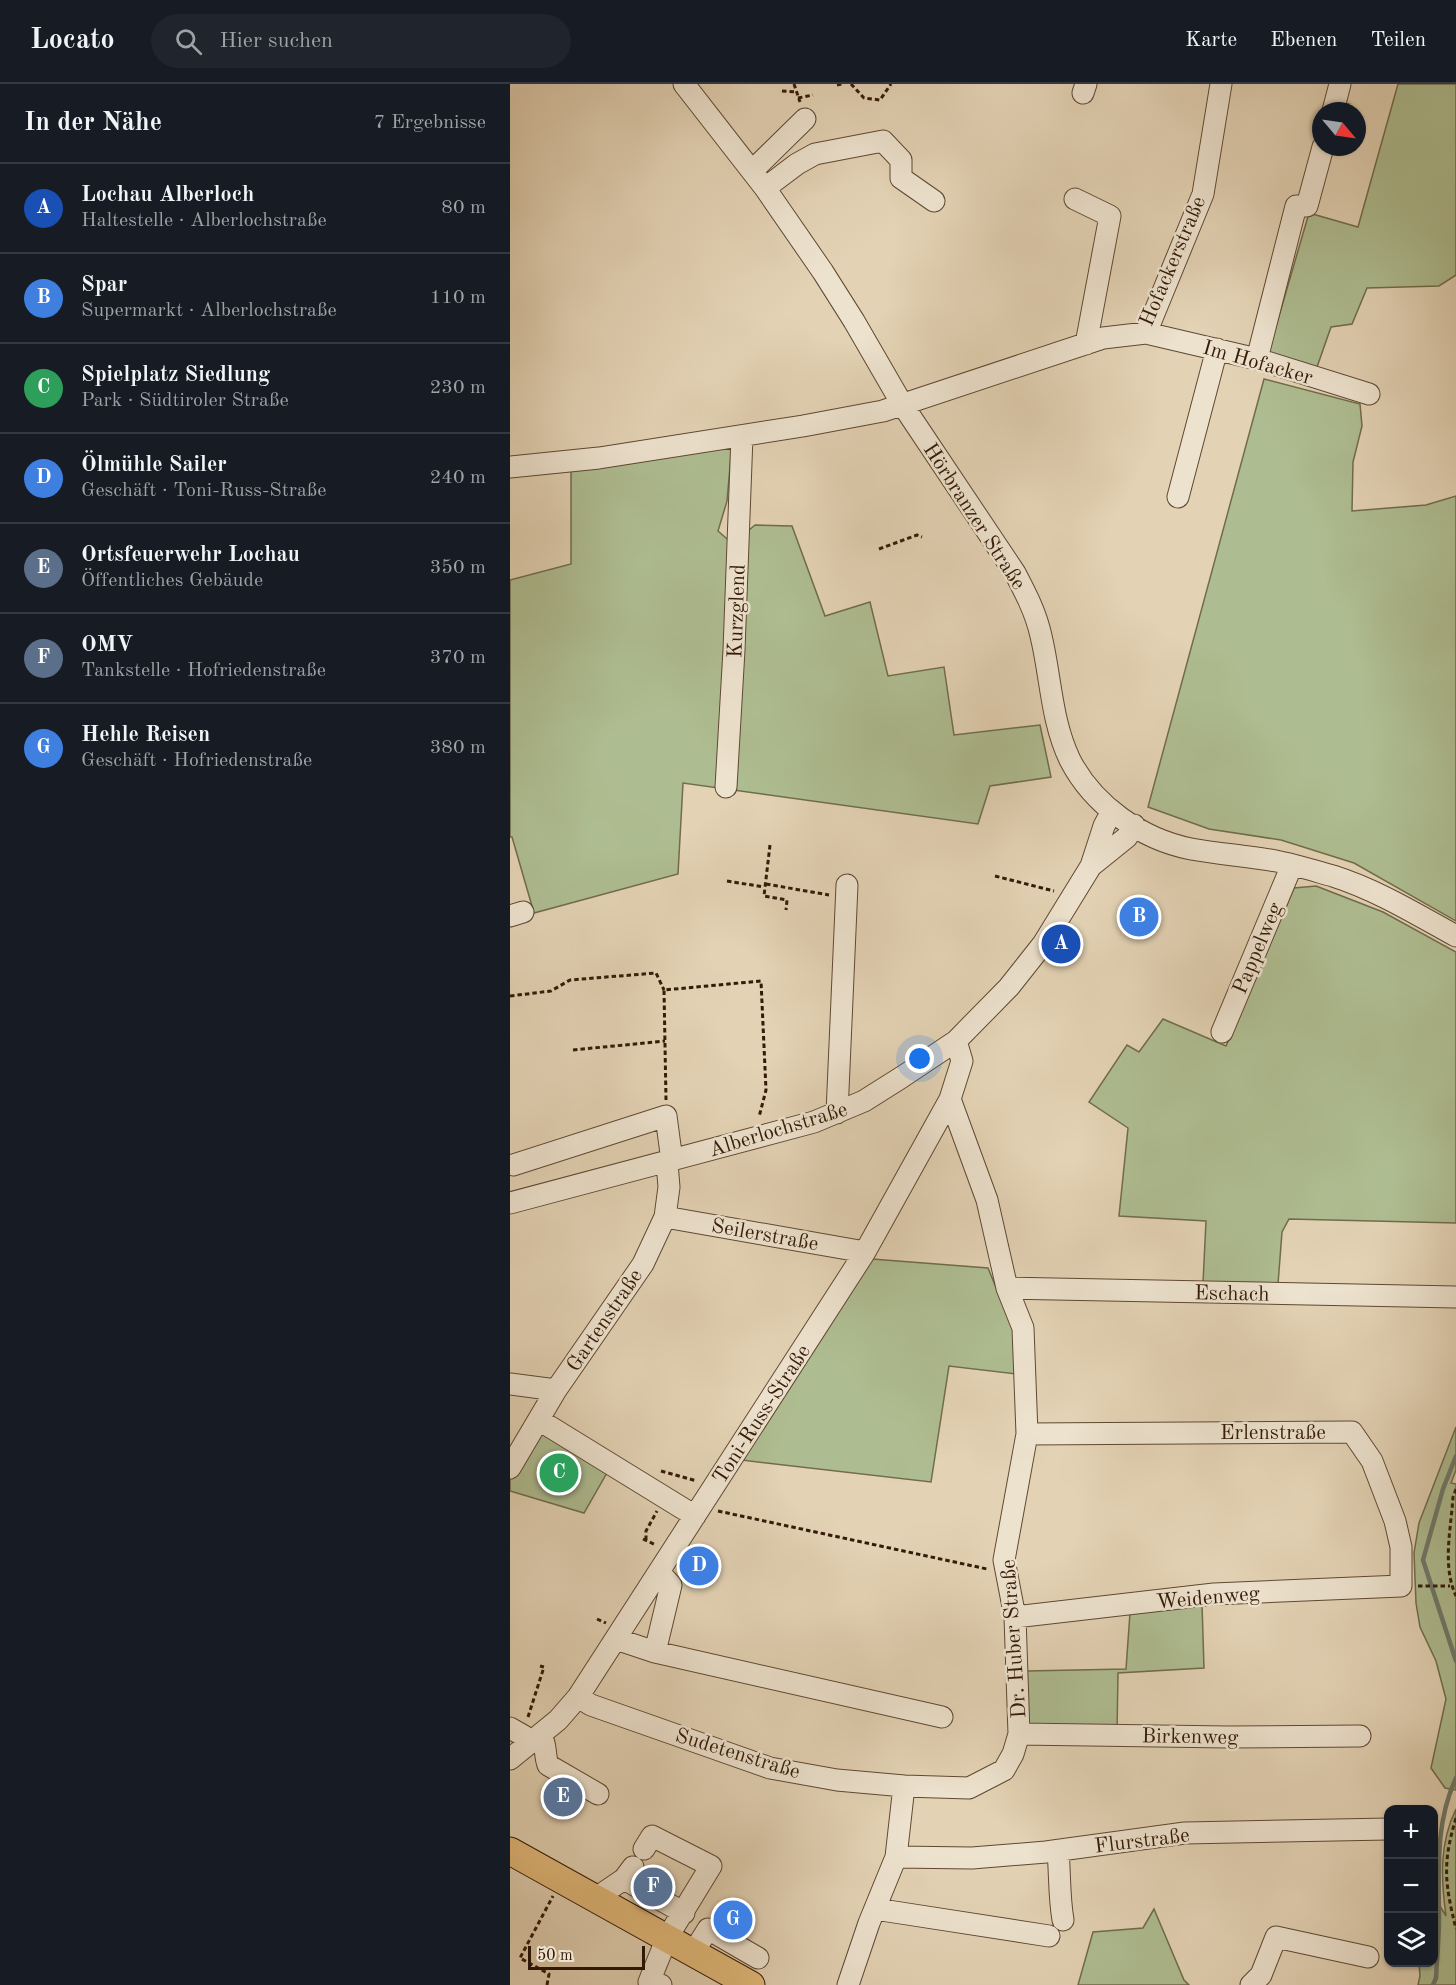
<!DOCTYPE html>
<html lang="de">
<meta charset="utf-8">
<style>
:root{--surface:#171b24;--page:#20242c;--text:#f1f3f6;--muted:#9ea1a6;--line:#363941;--accent:#c59692}
body{margin:0;font-family:"Old Standard TT",serif;background:var(--page);color:var(--text)}
.controls{position:absolute;right:18px;bottom:18px;display:grid;overflow:hidden;border-radius:12px;box-shadow:0 2px 4px #0004}
.controls button{width:54px;height:54px;display:grid;place-items:center;padding:0;border:0;border-bottom:2px solid var(--line);background:var(--surface);color:var(--text);font:30px sans-serif}
.compass{position:absolute;left:802px;top:18px;width:54px;height:54px;border-radius:50%;background:var(--surface);box-shadow:0 2px 4px #0004;rotate:119deg}
.scale{position:absolute;left:18px;bottom:15px;width:117px;box-sizing:border-box;padding-left:6px;border:3px solid #331a07;border-top:0;font-size:16px;line-height:21px;white-space:nowrap;color:#331a07;-webkit-text-stroke:4px #ede2ce;paint-order:stroke}
.you{position:absolute;left:410px;top:975px;width:21px;height:21px;margin:-15px;border:4px solid #fff;border-radius:50%;background:#1a73e8;box-shadow:0 0 0 9px #1a73e833}
.badge{display:grid;place-items:center;width:39px;height:39px;border-radius:50%;background:var(--accent);color:#fff;font-size:20px;font-weight:700}
.pin{position:absolute;translate:-50% -50%;border:3px solid #fff;box-shadow:0 2px 6px #0006}
.list{margin:0;padding:0;list-style:none}
h2{display:flex;justify-content:space-between;align-items:center;height:78px;margin:0;padding:0 24px;font-size:26px}
h2 small{font-size:20px;font-weight:400;color:var(--muted)}
.list li{display:grid;grid-template-columns:39px 1fr auto;gap:18px;align-items:center;box-sizing:border-box;height:90px;padding:0 24px;border-top:2px solid var(--line)}
.list b{display:block;font-size:22px;white-space:nowrap}
.list p{margin:0;font-size:20px;white-space:nowrap;color:var(--muted)}
.list em{font-size:20px;font-style:normal;color:var(--muted)}
.icon{flex:none;width:33px;height:33px;fill:none;stroke:currentColor;stroke-width:2;stroke-linecap:round;stroke-linejoin:round}
.map{position:relative;flex:none;width:946px;height:1901px;overflow:hidden}
header{display:flex;align-items:center;gap:36px;box-sizing:border-box;height:84px;padding:0 30px;background:var(--surface);border-bottom:2px solid var(--line)}
header strong{font-size:28px}
nav{display:flex;gap:33px;margin-inline-start:auto;font-size:21px}
.search{width:420px;height:54px;background:var(--page);display:flex;align-items:center;gap:15px;box-sizing:border-box;padding:0 21px;border-radius:33px;color:var(--muted);font-size:22px}
main{display:flex}
aside{flex:1;background:var(--surface)}
.map>svg:first-child{display:block}
.green{fill:#aebd91;stroke:#706c4c;stroke-width:1.5}
.lines{fill:none;stroke-linecap:round;stroke-linejoin:round}
.stream{stroke:#6e796b;stroke-width:4.5}
.minor-casing{stroke:#5f4832;stroke-width:23}
.major-casing{stroke:#331a07;stroke-width:29}
.path{stroke:#331a07;stroke-width:3;stroke-dasharray:4.5 3;stroke-linecap:butt}
.minor{stroke:#ede2ce;stroke-width:21}
.major{stroke:#e2b97a;stroke-width:27}
.labels{text-anchor:middle;stroke-width:5;stroke-linejoin:round;paint-order:stroke}
.street-label{font-size:21px;fill:#331a07;stroke:#ede2ce}
</style>
<header>
<strong>Locato</strong>
<div class="search"><svg class="icon" aria-label="search" viewBox="0 0 24 24"><circle cx="10" cy="10" r="6"/><path d="M15 15l6 6"/></svg>Hier suchen</div>
<nav><a>Karte</a><a>Ebenen</a><a>Teilen</a></nav>
</header>
<main>
<aside>
<h2>In der Nähe<small>7 Ergebnisse</small></h2>
<ul class="list">
<li><span class="badge" style="background:#1a4fb4">A</span><div><b>Lochau Alberloch</b><p>Haltestelle · Alberlochstraße</p></div><em>80 m</em></li>
<li><span class="badge" style="background:#3f7fe0">B</span><div><b>Spar</b><p>Supermarkt · Alberlochstraße</p></div><em>110 m</em></li>
<li><span class="badge" style="background:#2e9e5b">C</span><div><b>Spielplatz Siedlung</b><p>Park · Südtiroler Straße</p></div><em>230 m</em></li>
<li><span class="badge" style="background:#3f7fe0">D</span><div><b>Ölmühle Sailer</b><p>Geschäft · Toni-Russ-Straße</p></div><em>240 m</em></li>
<li><span class="badge" style="background:#5c6f8a">E</span><div><b>Ortsfeuerwehr Lochau</b><p>Öffentliches Gebäude</p></div><em>350 m</em></li>
<li><span class="badge" style="background:#5c6f8a">F</span><div><b>OMV</b><p>Tankstelle · Hofriedenstraße</p></div><em>370 m</em></li>
<li><span class="badge" style="background:#3f7fe0">G</span><div><b>Hehle Reisen</b><p>Geschäft · Hofriedenstraße</p></div><em>380 m</em></li>
</ul>
</aside>
<div class="map">
<svg width="946" height="1901" viewBox="0 0 946 1901">
<rect width="100%" height="100%" fill="#e3d2b4"/>
<filter id="stains"><feTurbulence type="fractalNoise" baseFrequency=".00333" numOctaves="4"/><feColorMatrix values="0 0 0 0 .2 0 0 0 0 .09 0 0 0 0 .02 0 0 0 .5 -.17"/></filter>
<radialGradient id="worn" r=".72"><stop offset=".6" stop-color="#630" stop-opacity="0"/><stop offset="1" stop-color="#630" stop-opacity=".3"/></radialGradient>
<path class="green" d="M888 0H946V191L929 202 857 204 842 240 821 243 807 283 758 270 799 129 848 143Z
M754 295 850 320 852 342 843 378 842 427 916 421 946 412V837L844 779 771 756 699 745 638 723Z
M222 360 217 417 208 447 223 460 245 441 282 442 315 532 360 518 378 592 434 583 444 651 530 641 541 693 480 702 468 740 173 699 168 790 24 829 2 753H0V496L61 480V387Z
M806 802 873 828 946 868V1139L779 1135 772 1148 768 1200 693 1199 696 1137 609 1132 618 1044 579 1018 617 961 629 968 653 935 716 962 784 804Z
M362 1175 478 1184 503 1245 506 1290 439 1282 421 1398 231 1376Z
M946 1343V1386L941 1399 946 1400V1706L935 1704 921 1684 936 1615 926 1577 910 1543 906 1519 904 1469 909 1439Z
M36 1349 98 1387 74 1429 0 1407V1392L26 1352Z
M692 1520 694 1584 608 1589 607 1649 516 1640 517 1587 616 1585 620 1529Z
M946 1725V1901H908L910 1892 909 1879 924 1878V1812L936 1832C931 1796 929 1759 946 1725Z
M644 1825 674 1896 679 1901H568L583 1848 633 1844Z"/>
<g class="lines">
<path class="stream" d="M946 1372 933 1405 913 1476 946 1577
M923 1901 926 1894C927 1874 929 1854 929 1834 929 1786 925 1739 946 1694"/>
<defs>
<path id="minor" d="M174 0 255 104 313 188 344 237 392 320 505 489C516 510 526 529 531 552 541 593 541 637 560 676 583 721 631 755 681 765 709 770 738 772 766 777 786 781 805 787 823 792 867 806 906 830 946 852
M573 9 576 0
M823 27 830 0
M242 87 295 35
M255 104 287 80 305 70 373 57 391 76V94L424 117
M565 115 600 132 576 260
M636 249 747 275 859 310
M747 275 786 122H797L813 63
M0 383 89 374 293 342 373 327 593 254 636 249 693 110 711 0
M668 413 707 265
M216 703 224 566 232 352
M581 782 617 753 624 741
M0 832 13 828
M712 948 782 781
M327 1029 337 801
M3 1081 156 1032 162 1077
M0 1119 304 1038 354 1017 392 993 446 957 499 903 533 860 581 782 594 742 602 727
M155 1133 355 1168
M497 1204 946 1213
M0 1300 46 1306
M29 1336 185 1432
M0 1384 46 1306 133 1180 155 1133 159 1103 157 1079
M505 1533 704 1510 891 1502V1463L885 1437 862 1377 842 1348 517 1350
M106 1555 145 1568 161 1501 149 1488
M145 1568 432 1633
M68 1613 81 1621 260 1684 327 1696 394 1702
M0 1644 14 1652 19 1660
M509 1650 718 1653 850 1652
M31 1652C37 1661 34 1670 38 1681L88 1710
M0 1675 48 1636 68 1613 355 1168 440 1015 452 977 446 957
M134 1765 142 1752 201 1782 157 1854 139 1898 151 1901
M548 1767C550 1790 549 1813 553 1836
M386 1773 462 1774 536 1768 675 1749 878 1745
M114 1795 174 1829
M86 1814 114 1795 123 1783
M365 1825 539 1852
M183 1869 198 1845 248 1874
M338 1901 359 1839 386 1773 394 1702 459 1704 494 1686 503 1670 509 1650 505 1533 494 1476 517 1350 513 1244 497 1204 477 1116 440 1015
M741 1901 751 1891 766 1853 858 1873"/>
<path id="major" d="M0 1767 241 1901"/>
</defs>
<use href="#minor" class="minor-casing"/>
<use href="#major" class="major-casing"/>
<path class="path" d="M284 0 290 18
M341 0 354 14 370 16 381 0
M327 1 332 0
M272 7 286 8
M288 14 303 11
M369 465 407 451 412 453
M260 761 254 812 277 816 276 826
M485 792 544 807
M217 797 254 803
M256 800 319 811
M0 912 41 907 60 896 146 889 154 906
M63 966 155 957
M156 1016 154 906 251 897 256 1006 249 1033
M151 1387 187 1397
M946 1405 943 1413C941 1445 932 1482 946 1512
M208 1427 477 1485
M133 1455 146 1461
M136 1456V1447L147 1427
M908 1502H940
M87 1535 96 1539
M18 1633 34 1583 30 1582
M946 1734C932 1780 935 1800 946 1845
M37 1901 39 1890 10 1874 43 1812"/>
<use href="#minor" class="minor"/>
<use href="#major" class="major"/>
</g>
<g class="labels">
<g class="street-label">
<text transform="translate(662 177) rotate(-67)" y="7">Hofackerstraße</text>
<text transform="translate(748 278) rotate(16)" y="7">Im Hofacker</text>
<text transform="translate(465 432) rotate(57)" y="7">Hörbranzer Straße</text>
<text transform="translate(226 527) rotate(-88)" y="7">Kurzglend</text>
<text transform="translate(747 864) rotate(-67)" y="7">Pappelweg</text>
<text transform="translate(268 1045) rotate(-17)" y="7">Alberlochstraße</text>
<text transform="translate(255 1150) rotate(10)" y="7">Seilerstraße</text>
<text transform="translate(722 1209) rotate(1)" y="7">Eschach</text>
<text transform="translate(94 1236) rotate(-56)" y="7">Gartenstraße</text>
<text transform="translate(251 1330) rotate(-57)" y="7">Toni-Russ-Straße</text>
<text x="763" y="1355">Erlenstraße</text>
<text transform="translate(698 1513) rotate(-5)" y="7">Weidenweg</text>
<text transform="translate(503 1555) rotate(-94)" y="7">Dr. Huber Straße</text>
<text transform="translate(680 1652) rotate(1)" y="7">Birkenweg</text>
<text transform="translate(228 1669) rotate(17)" y="7">Sudetenstraße</text>
<text transform="translate(632 1756) rotate(-7)" y="7">Flurstraße</text>
</g>
</g>
<rect width="100%" height="100%" filter="url(#stains)"/>
<rect width="100%" height="100%" fill="url(#worn)"/>
</svg>
<div class="controls">
<button>+</button>
<button>−</button>
<button><svg class="icon" aria-label="layers" viewBox="0 0 24 24"><path d="M12 4l9 5-9 5-9-5zM3 14l9 5 9-5"/></svg></button>
</div>
<svg class="compass" viewBox="-18 -18 36 36"><path d="M0-13l5 13h-10z" fill="#e53935"/><path d="M0 13l5-13h-10z" fill="#9ea1a6"/></svg>
<div class="scale">50 m</div>
<div class="you"></div>
<div class="pin badge" style="left:551px;top:860px;background:#1a4fb4">A</div>
<div class="pin badge" style="left:629px;top:833px;background:#3f7fe0">B</div>
<div class="pin badge" style="left:49px;top:1389px;background:#2e9e5b">C</div>
<div class="pin badge" style="left:189px;top:1482px;background:#3f7fe0">D</div>
<div class="pin badge" style="left:53px;top:1713px;background:#5c6f8a">E</div>
<div class="pin badge" style="left:143px;top:1803px;background:#5c6f8a">F</div>
<div class="pin badge" style="left:223px;top:1836px;background:#3f7fe0">G</div>
</div>
</main>
